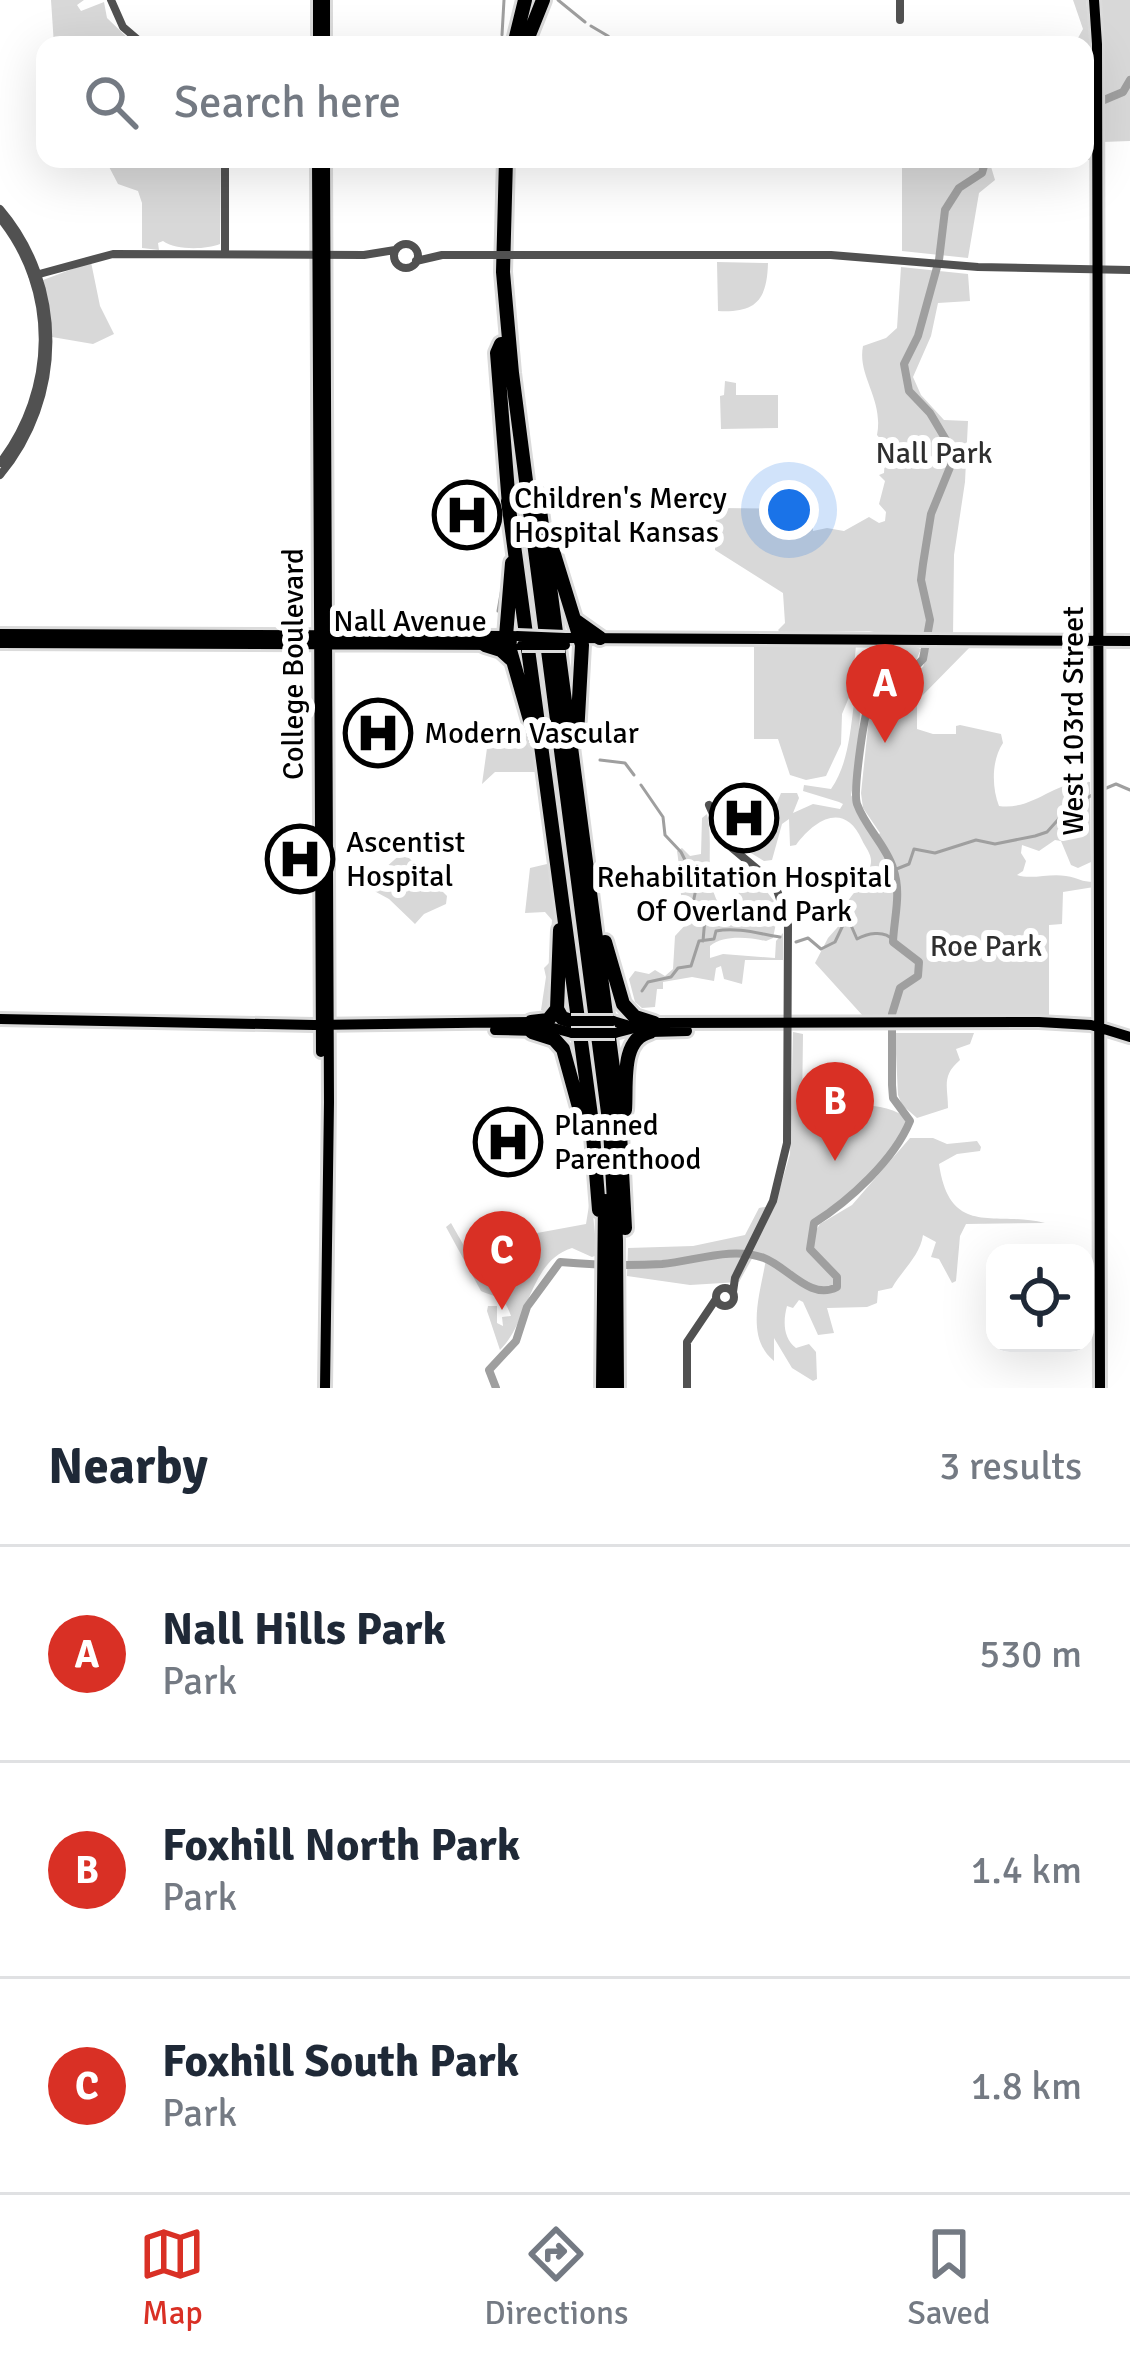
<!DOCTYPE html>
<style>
:root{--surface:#fff;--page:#f6f6f7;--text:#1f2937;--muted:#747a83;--line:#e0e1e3;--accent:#d93025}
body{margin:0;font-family:Signika,sans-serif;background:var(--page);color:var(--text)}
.controls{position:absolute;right:36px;bottom:36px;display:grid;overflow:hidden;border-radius:24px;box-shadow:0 12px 48px #0002}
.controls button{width:108px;height:108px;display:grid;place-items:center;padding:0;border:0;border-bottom:3px solid var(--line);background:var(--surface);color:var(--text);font:60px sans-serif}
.you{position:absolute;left:789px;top:510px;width:42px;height:42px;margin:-30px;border:9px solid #fff;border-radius:50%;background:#1a73e8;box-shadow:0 0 0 18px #1a73e833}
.badge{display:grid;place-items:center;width:78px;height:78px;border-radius:50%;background:var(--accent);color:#fff;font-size:39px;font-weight:700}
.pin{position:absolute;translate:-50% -99px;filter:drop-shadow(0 3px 6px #0008)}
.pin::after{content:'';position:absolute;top:63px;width:42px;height:36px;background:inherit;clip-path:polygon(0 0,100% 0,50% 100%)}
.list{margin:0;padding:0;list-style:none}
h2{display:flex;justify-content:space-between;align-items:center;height:156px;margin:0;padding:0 48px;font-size:51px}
h2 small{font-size:39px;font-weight:400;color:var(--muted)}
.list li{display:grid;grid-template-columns:78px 1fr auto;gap:36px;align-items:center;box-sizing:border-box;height:216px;padding:0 48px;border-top:3px solid var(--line)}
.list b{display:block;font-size:45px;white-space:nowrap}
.list p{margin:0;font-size:39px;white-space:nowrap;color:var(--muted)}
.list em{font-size:39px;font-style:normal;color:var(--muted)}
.icon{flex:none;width:66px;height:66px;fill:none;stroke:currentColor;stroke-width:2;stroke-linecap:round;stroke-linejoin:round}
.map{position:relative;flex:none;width:1130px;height:1388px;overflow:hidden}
.search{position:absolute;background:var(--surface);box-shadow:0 12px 48px #0002;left:36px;right:36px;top:36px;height:132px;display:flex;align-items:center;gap:30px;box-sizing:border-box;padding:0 42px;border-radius:24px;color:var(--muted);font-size:45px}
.sheet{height:804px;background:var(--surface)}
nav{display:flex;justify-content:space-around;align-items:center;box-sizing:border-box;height:168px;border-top:3px solid var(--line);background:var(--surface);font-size:33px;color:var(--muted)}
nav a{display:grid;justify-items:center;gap:6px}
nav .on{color:var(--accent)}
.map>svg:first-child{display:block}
.green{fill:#d8d8d8}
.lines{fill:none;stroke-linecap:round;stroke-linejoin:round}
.stream{stroke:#9f9f9f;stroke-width:3}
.river{stroke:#9f9f9f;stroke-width:8}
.major-casing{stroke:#dbdbdb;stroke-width:16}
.highway-casing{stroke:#dbdbdb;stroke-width:20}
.minor{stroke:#515151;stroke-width:8}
.major{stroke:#000;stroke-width:10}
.highway{stroke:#000;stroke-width:14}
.major-bridge-casing{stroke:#dbdbdb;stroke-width:16;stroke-linecap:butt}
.minor-bridge{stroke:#515151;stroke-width:8}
.major-bridge{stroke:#000;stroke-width:10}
.labels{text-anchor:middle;stroke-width:12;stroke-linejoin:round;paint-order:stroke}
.park-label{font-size:30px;fill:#2f2f2f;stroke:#fff}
.poi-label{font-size:30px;fill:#000;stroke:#fff;text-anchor:start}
.street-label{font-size:30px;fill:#000;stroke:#fff}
</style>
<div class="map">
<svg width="1130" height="1388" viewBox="0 0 1130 1388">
<rect width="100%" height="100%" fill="#fff"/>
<path class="green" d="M51 0H84L77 5 81 11 104 2 107 18 135 45H54Z
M1073 0H1086L1092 46V160H989L995 180 979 193 968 258 902 251V159H1085V45H1074L1083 29Z
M1096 0H1130V141L1102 142Z
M111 159H221L220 244C205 250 175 250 163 241L158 243 159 250 142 248V203L138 191 118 184 106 161Z
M91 262 100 306 114 334 93 344 52 337 43 280Z
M717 262 768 263C767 300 756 313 718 311Z
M901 267 968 274 970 301 938 303 931 336 913 377 921 395 944 420 968 421 965 482 954 555 953 636 899 637 869 631 781 633 778 630 785 623 783 593 715 550 716 512 720 508 804 509 812 514 813 531 827 528 844 531 869 517 879 523 885 521 886 512 879 504 885 481 879 475 884 473 885 457H878L876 451 882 441 877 435C884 399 857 376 863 346L886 338 897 328Z
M725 381 736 383V395H778V428L721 429 720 396 724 395Z
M973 644 917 701V729L933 734H956V726L960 725 1001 734 1003 743C991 761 992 788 999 806 1034 811 1057 778 1090 782L1091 862 1078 868 1071 865 1061 841 1055 840 1039 851 1022 845 1021 853 1026 861 1023 871 1017 875C1032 880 1049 873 1066 876 1079 878 1081 882 1094 882V887L1063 892 1062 924 1049 925V1019L863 1016 815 963 828 938 844 920 840 918C845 898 864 886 870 867 874 856 866 849 862 840 845 802 816 818 796 845L790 846 789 819 782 824 772 860 764 861 746 850 766 830 781 793H797L799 798 793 813 813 804 840 809 843 804 839 802 803 791 804 785 831 789C858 750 848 693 866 649 881 643 906 642 921 649L915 663 870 693 860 712 858 762 851 795 875 839 880 833 863 808 861 793 870 708 889 685 923 667 930 645Z
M754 645H856L852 690 842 714 841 744 826 776 806 780 790 775 778 739H754Z
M527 732 540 772H495L482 784 488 741 497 734 513 738Z
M707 814C715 847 701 882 723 910L735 911 743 872 751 870 779 908 773 938 766 941C750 938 725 934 710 946V958L723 954 775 958 776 941 783 933V960H745L742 984 724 979 721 966 716 968 714 981 692 977 663 982V989H657L655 1007 642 1008 635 1002 629 979 635 971 649 974 655 970 665 976 673 969 675 936 687 923C679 903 681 874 677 851L682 848 690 856 701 854 702 818Z
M403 852 447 896 446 904 424 914 415 924 389 899 365 886Z
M547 864H550L556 917 550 1006 545 1012 541 1010 546 977 544 968 549 963 552 920 545 912 525 913 530 868Z
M793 1032 803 1034 802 1110C837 1108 882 1096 910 1121 895 1159 849 1202 815 1223L810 1240 820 1224 852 1205 910 1138H933L947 1144 977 1141 981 1147 980 1151 957 1154 939 1164C950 1239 995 1210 1045 1223L966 1224 960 1236 956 1281 952 1283 939 1259 931 1257 936 1242 923 1235C920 1256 902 1270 892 1288L878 1291 877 1303 867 1307 827 1308 834 1333 818 1335 803 1302 799 1300 793 1308 787 1306C783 1321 783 1338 796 1348L809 1344 816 1352 817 1379 813 1381 792 1368 774 1338V1361C744 1337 761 1291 766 1259L754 1255 739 1282 690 1285 627 1276 628 1248 693 1246 745 1235 759 1208 775 1205 790 1154Z
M895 1033H974L970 1044 956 1049 960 1060C941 1076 948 1087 948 1108L917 1118 902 1105 898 1095Z
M591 1193 597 1255 592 1257 572 1248C529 1261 529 1322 500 1350L487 1311 488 1306H497V1323L503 1326 502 1317 511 1316C504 1295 497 1298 481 1291L446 1227 451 1223 484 1281 492 1286 514 1272 519 1256 537 1233 586 1224Z"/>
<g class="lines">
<path class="stream" d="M558 0 585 22
M591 26 608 36 615 45
M502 35 504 0
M498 611 504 577
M600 760 625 763 634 775
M641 785 663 817 665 835 681 852 697 884 692 908 705 918 703 941
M1104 789 1116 784 1130 790
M400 845 406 842
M894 870 909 864 914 849 935 853 976 840 995 844 1035 836 1047 832 1064 813 1095 793
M796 942 808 938 821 949 835 942 844 923H850L857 939C866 934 884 929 893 940
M642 991 648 982 671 977 678 968 691 966 699 941 714 939 716 931C738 927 760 934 780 937"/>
<path class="river" d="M1085 108 1123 92 1130 80
M496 1388 489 1370 516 1341 527 1307 560 1262C594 1265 627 1266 662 1264 695 1261 732 1246 764 1258 788 1267 810 1301 837 1287V1277L810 1249 814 1223C849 1201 894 1160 910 1121L893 1098 892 1085V1014L900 988 918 976 919 962 893 942C894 917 902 893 893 868 886 845 865 827 857 804 853 792 864 708 872 696 884 678 910 675 923 659L930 620 921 580 923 564 931 514 955 455 930 413 909 391 904 364 918 336 939 260 945 210 959 188 982 173 986 159"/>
<defs>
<path id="major" d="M325 0V45
M1094 0 1097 44 1100 1388
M318 45V0
M317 159 321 1052
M423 620 426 632 437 633
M0 634 513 636
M565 638 1130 641
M0 643 522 645
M0 1019 314 1025 531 1022 572 1033
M613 1021 650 1032 687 1031
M495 1030 537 1031
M615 1033 654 1023 1039 1022 1091 1025 1130 1037
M325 1388 329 1102 325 159"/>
<path id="highway" d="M514 45 525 0
M525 45 543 0
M506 159 503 272 512 373 610 1128 616 1240 617 1388
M501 344 497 353 509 505
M538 495 619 1114 625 1228
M508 501 592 1123 599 1210
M553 551 582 645 577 735
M512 563 506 636 536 741
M576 621 600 638
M485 645 501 650 511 659
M560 930 557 1009 562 1018 571 1021
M605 942 623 1004 635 1017 654 1023
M531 1022 548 1020 557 1009
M532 1032 554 1039 563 1049 585 1129
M625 1110C627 1084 620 1039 650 1032
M603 1388 605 1201"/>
</defs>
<use href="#major" class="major-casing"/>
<use href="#highway" class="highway-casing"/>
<path class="minor" d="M111 0 123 27 144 45
M900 20V0
M0 209C65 285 64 398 0 475
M0 218C58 290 56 390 0 463
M394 256a12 12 0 1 1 24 0a12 12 0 1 1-24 0Z
M225 254V159
M521 255H831L978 267 1130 270
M416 261 442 255H474
M32 276 113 254 364 255 395 250
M709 805 726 843 775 884 788 924 787 1143 773 1201 735 1278 733 1292
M716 1297a9 9 0 1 1 18 0a9 9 0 1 1-18 0Z
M687 1388V1342L716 1299"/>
<use href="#major" class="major"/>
<use href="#highway" class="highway"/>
<defs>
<path id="major-bridge" d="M517 636 565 638
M522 645H565
M571 1021H613
M572 1033H615"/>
</defs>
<use href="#major-bridge" class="major-bridge-casing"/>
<path class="minor-bridge" d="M474 255H521"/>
<use href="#major-bridge" class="major-bridge"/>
</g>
<defs>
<symbol id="hospital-ring" viewBox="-11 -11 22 22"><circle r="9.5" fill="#fff" stroke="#000" stroke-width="1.5"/><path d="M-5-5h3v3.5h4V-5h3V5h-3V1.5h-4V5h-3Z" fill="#000"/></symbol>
</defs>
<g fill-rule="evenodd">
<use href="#hospital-ring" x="429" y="477" width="76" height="76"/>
<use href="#hospital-ring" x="340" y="695" width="76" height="76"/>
<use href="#hospital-ring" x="706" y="780" width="76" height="76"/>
<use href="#hospital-ring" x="262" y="821" width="76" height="76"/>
<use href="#hospital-ring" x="470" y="1104" width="76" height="76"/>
</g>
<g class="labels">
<g class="park-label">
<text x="934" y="463">Nall Park</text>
<text x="986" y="956">Roe Park</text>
</g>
<g class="poi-label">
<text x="514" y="508">Children's Mercy<tspan x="514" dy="34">Hospital Kansas</tspan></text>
<text x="424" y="743">Modern Vascular</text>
<text x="346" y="852">Ascentist<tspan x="346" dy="34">Hospital</tspan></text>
<text x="744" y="887" text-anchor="middle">Rehabilitation Hospital<tspan x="744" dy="34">Of Overland Park</tspan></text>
<text x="554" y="1135">Planned<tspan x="554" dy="34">Parenthood</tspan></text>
</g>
<g class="street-label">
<text x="410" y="631">Nall Avenue</text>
<text transform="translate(293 664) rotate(-90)" y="10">College Boulevard</text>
<text transform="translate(1073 721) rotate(-90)" y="10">West 103rd Street</text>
</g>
</g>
</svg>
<div class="controls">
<button><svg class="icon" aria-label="locate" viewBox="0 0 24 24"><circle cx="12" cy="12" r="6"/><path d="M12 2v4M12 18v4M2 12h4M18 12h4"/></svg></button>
</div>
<div class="you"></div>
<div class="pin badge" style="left:885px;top:743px">A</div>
<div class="pin badge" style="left:835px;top:1161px">B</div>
<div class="pin badge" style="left:502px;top:1310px">C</div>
<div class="search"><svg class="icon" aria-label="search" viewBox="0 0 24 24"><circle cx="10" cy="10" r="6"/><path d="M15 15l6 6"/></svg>Search here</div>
</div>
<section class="sheet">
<h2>Nearby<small>3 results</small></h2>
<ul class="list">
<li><span class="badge">A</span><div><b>Nall Hills Park</b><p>Park</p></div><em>530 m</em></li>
<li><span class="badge">B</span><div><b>Foxhill North Park</b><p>Park</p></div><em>1.4 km</em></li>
<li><span class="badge">C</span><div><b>Foxhill South Park</b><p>Park</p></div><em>1.8 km</em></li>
</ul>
</section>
<nav>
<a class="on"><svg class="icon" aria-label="map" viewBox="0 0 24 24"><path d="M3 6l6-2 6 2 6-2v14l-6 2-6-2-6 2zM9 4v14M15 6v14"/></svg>Map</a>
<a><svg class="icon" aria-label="directions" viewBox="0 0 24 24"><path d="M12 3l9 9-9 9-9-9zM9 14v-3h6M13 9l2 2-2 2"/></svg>Directions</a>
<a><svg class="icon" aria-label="saved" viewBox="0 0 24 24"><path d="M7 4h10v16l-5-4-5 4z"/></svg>Saved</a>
</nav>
